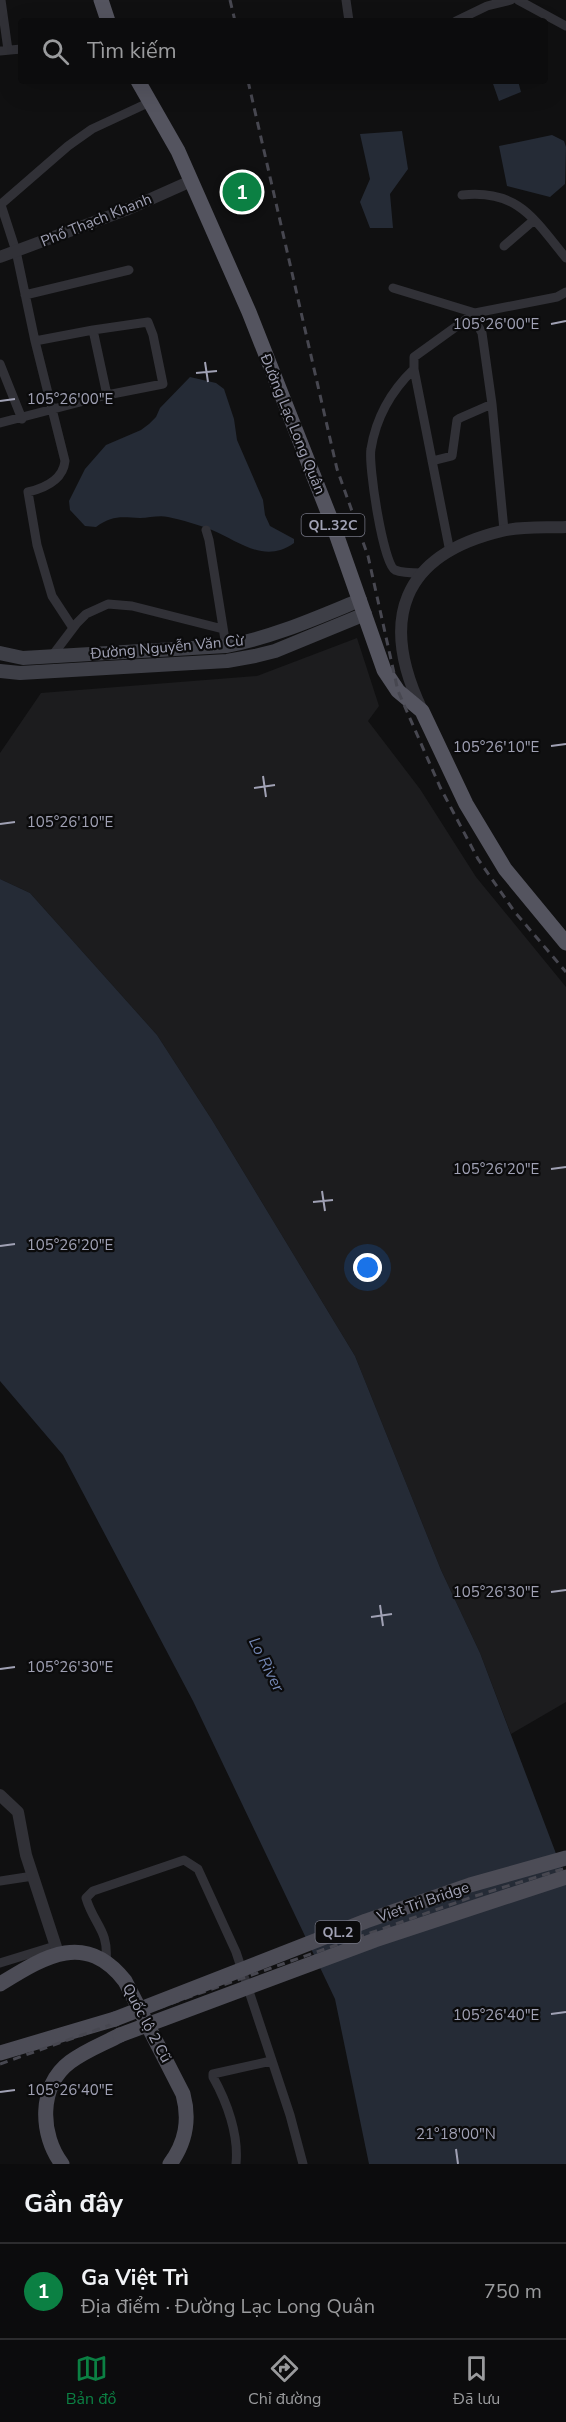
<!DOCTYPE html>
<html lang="vi">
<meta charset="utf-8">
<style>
:root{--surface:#0c0c0d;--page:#1a1a1b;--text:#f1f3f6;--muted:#9a9b9d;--line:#2c2c2e;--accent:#0b8043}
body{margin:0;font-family:"Nunito Sans",sans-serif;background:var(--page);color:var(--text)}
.you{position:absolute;left:368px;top:1268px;width:21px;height:21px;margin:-15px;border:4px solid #fff;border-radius:50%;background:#1a73e8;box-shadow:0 0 0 9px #1a73e833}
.badge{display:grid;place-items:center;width:39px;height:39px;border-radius:50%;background:var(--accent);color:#fff;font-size:20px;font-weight:700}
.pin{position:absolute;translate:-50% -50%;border:3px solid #fff;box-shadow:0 2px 6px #0006}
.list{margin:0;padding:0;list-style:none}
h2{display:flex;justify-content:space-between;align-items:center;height:78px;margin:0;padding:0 24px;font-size:26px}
h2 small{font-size:20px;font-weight:400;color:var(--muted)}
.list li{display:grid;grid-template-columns:39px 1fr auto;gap:18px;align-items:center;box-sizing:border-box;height:96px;padding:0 24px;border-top:2px solid var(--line)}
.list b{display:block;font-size:22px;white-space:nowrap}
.list p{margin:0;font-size:20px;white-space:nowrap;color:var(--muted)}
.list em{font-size:20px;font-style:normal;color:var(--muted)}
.icon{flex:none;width:33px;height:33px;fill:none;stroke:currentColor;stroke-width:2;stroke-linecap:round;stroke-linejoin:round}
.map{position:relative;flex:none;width:566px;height:2164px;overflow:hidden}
.search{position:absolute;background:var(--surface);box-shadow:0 6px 24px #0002;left:18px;right:18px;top:18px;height:66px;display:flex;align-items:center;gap:15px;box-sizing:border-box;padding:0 21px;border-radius:6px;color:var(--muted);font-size:22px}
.sheet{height:174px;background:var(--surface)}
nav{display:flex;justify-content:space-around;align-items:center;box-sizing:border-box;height:84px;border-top:2px solid var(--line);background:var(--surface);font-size:16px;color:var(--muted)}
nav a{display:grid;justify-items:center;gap:3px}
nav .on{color:var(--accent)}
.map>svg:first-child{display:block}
.built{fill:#1c1c1e}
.water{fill:#252b36}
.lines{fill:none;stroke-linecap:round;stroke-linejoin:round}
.minor{stroke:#313137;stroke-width:9}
.tertiary{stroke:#313137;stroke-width:12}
.secondary{stroke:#3e3f47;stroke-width:14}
.primary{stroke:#4c4c56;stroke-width:15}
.trunk{stroke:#54545f;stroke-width:15}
.rail{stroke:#474750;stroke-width:3;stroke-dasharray:8 6;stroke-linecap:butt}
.primary-bridge{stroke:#4c4c56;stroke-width:15}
.ticks{fill:none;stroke:#a0a1b4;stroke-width:2}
.labels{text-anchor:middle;stroke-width:4.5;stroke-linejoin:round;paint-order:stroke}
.shield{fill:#0b0b0c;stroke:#737482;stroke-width:1.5}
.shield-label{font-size:14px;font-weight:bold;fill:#a0a1b4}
.street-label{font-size:15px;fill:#a0a1b4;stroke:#0b0b0c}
.water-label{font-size:16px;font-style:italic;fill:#7386b3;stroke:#0b0b0c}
.ticks-label{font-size:15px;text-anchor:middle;fill:#a0a1b4;stroke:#0b0b0c;stroke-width:4.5;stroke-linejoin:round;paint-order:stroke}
</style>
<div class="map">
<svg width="566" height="2164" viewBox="0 0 566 2164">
<rect width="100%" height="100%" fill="#101011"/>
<path class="built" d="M357 638 379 706 368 721 420 789 476 877 566 987V1702L511 1734 480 1653 441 1570 355 1356 212 1120 157 1035 30 893 0 879V753L41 693 257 676Z"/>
<path class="water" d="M492 81H518L521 92 499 101Z
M402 131 408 169 390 194 393 228H370L360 202 370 179 360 134Z
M552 135 564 141 566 147 565 184 550 197 507 186 499 146Z
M190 377 216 383 224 389 234 419 237 440 263 500 265 515 270 526 294 539V543C265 564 240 542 212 530 199 525 182 520 168 517 159 515 149 518 140 518 121 517 112 515 96 527L85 526 70 510 69 501 85 469 106 445 141 430 149 424 156 417 160 408Z
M0 879 30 893 157 1035 212 1120 355 1356 441 1570 480 1653 566 1880V2164H369L335 1999 193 1701 63 1455 0 1381Z"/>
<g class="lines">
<path class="minor" d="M1 0 8 50
M346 0 349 21
M518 0 566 26
M456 21 487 6 511 0
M0 51 21 49
M462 195C518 189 534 219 566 258
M0 205 68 146 92 129 150 102
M1 205 16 251 35 341 65 461C63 480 45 488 28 492L37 545 52 596 73 628
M504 246 534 220
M393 288 475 313
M25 295 129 270
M472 315 482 333 492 404 504 530
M35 341 93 330 107 395
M0 364 22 419
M414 369C391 391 376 418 371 449 368 464 383 564 395 570 402 573 414 573 422 573
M0 423 107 395 163 384 153 335 148 322 93 330
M432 461 452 456 457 420 460 418 492 404
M206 530 209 540 226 646
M450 552 414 369V357L475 313 557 297 566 292
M52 656 77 623 86 614 108 604 132 606 223 629
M0 1881 33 1876
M106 1961C109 1930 94 1925 86 1898L93 1891 184 1860 198 1869 236 1952 290 2115 303 2164
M0 1963 55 1946
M236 2164C239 2135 227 2102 213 2077V2074L271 2061"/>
<path class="tertiary" d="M0 257 126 210 191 181
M422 710C379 620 401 555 502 531 522 526 545 528 566 527
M0 1795 18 1812 26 1855 58 1953"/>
<path class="secondary" d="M0 653 23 658 226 646C274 637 316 618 360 600
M0 671 20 673 227 661 255 656 275 651 365 614"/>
<path class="primary" d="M0 1984C44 1957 85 1930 125 1981L183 2094C190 2120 186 2142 170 2164
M0 2053 115 2019
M62 2164C40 2135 38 2086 70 2062 86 2050 103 2044 120 2035"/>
<path class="trunk" d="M101 0 108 21
M138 81 178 151 249 312 333 525 384 670 398 691 422 711 466 804 505 869 566 943"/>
<path class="rail" d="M230 0 235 21
M248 81 337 469 368 556 398 691 440 787 478 859 514 911 566 972
M0 2064 472 1897 566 1868"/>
<path class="primary-bridge" d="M115 2019 366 1921 470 1885 566 1858
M120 2035 375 1940 566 1877"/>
</g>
<path class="ticks" d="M551 324 566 321M205 362 208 382M196 373 217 371M0 401 15 399M551 746 566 744M263 776 266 797M254 788 275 785M0 824 15 822M551 1169 566 1167M322 1191 325 1211M313 1202 333 1200M0 1246 15 1244M551 1592 566 1590M380 1605 383 1626M371 1617 392 1614M0 1669 15 1667M551 2014 566 2012M0 2092 15 2090M456 2149 458 2164"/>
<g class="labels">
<g class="shield">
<rect x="301.5" y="514" width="63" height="22" rx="4.5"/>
<rect x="315.5" y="1921" width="45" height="22" rx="4.5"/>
</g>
<g class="shield-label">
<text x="333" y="530">QL.32C</text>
<text x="338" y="1937">QL.2</text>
</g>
<g class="street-label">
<text transform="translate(96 220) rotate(-22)" y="5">Phố Thạch Khanh</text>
<text transform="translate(293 424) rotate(68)" y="5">Đường Lạc Long Quân</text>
<text transform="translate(167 647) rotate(-5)" y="5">Đường Nguyễn Văn Cừ</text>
<text transform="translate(423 1902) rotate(-19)" y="5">Viet Tri Bridge</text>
<text transform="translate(147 2023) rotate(62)" y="5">Quốc lộ 2 Cũ</text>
</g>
<g class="water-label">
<text transform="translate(267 1664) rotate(63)" y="6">Lo River</text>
</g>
</g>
<g class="ticks-label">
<text x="496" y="329">105°26'00"E</text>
<text x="70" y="404">105°26'00"E</text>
<text x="496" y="752">105°26'10"E</text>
<text x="70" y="827">105°26'10"E</text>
<text x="496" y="1174">105°26'20"E</text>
<text x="70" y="1250">105°26'20"E</text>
<text x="496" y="1597">105°26'30"E</text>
<text x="70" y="1672">105°26'30"E</text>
<text x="496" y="2020">105°26'40"E</text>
<text x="70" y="2095">105°26'40"E</text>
<text x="456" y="2139">21°18'00"N</text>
</g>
</svg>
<div class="you"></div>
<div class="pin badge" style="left:242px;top:192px">1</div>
<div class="search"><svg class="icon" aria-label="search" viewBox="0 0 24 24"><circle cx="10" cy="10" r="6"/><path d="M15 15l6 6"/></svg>Tìm kiếm</div>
</div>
<section class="sheet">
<h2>Gần đây<small></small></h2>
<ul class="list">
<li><span class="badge">1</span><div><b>Ga Việt Trì</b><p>Địa điểm · Đường Lạc Long Quân</p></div><em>750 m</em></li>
</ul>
</section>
<nav>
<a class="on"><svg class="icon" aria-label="map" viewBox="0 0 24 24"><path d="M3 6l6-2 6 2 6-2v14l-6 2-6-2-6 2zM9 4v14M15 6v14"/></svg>Bản đồ</a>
<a><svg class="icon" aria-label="directions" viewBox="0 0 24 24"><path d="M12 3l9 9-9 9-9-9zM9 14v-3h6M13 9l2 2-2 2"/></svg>Chỉ đường</a>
<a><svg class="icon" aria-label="saved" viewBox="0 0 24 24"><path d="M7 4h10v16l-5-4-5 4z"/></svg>Đã lưu</a>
</nav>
